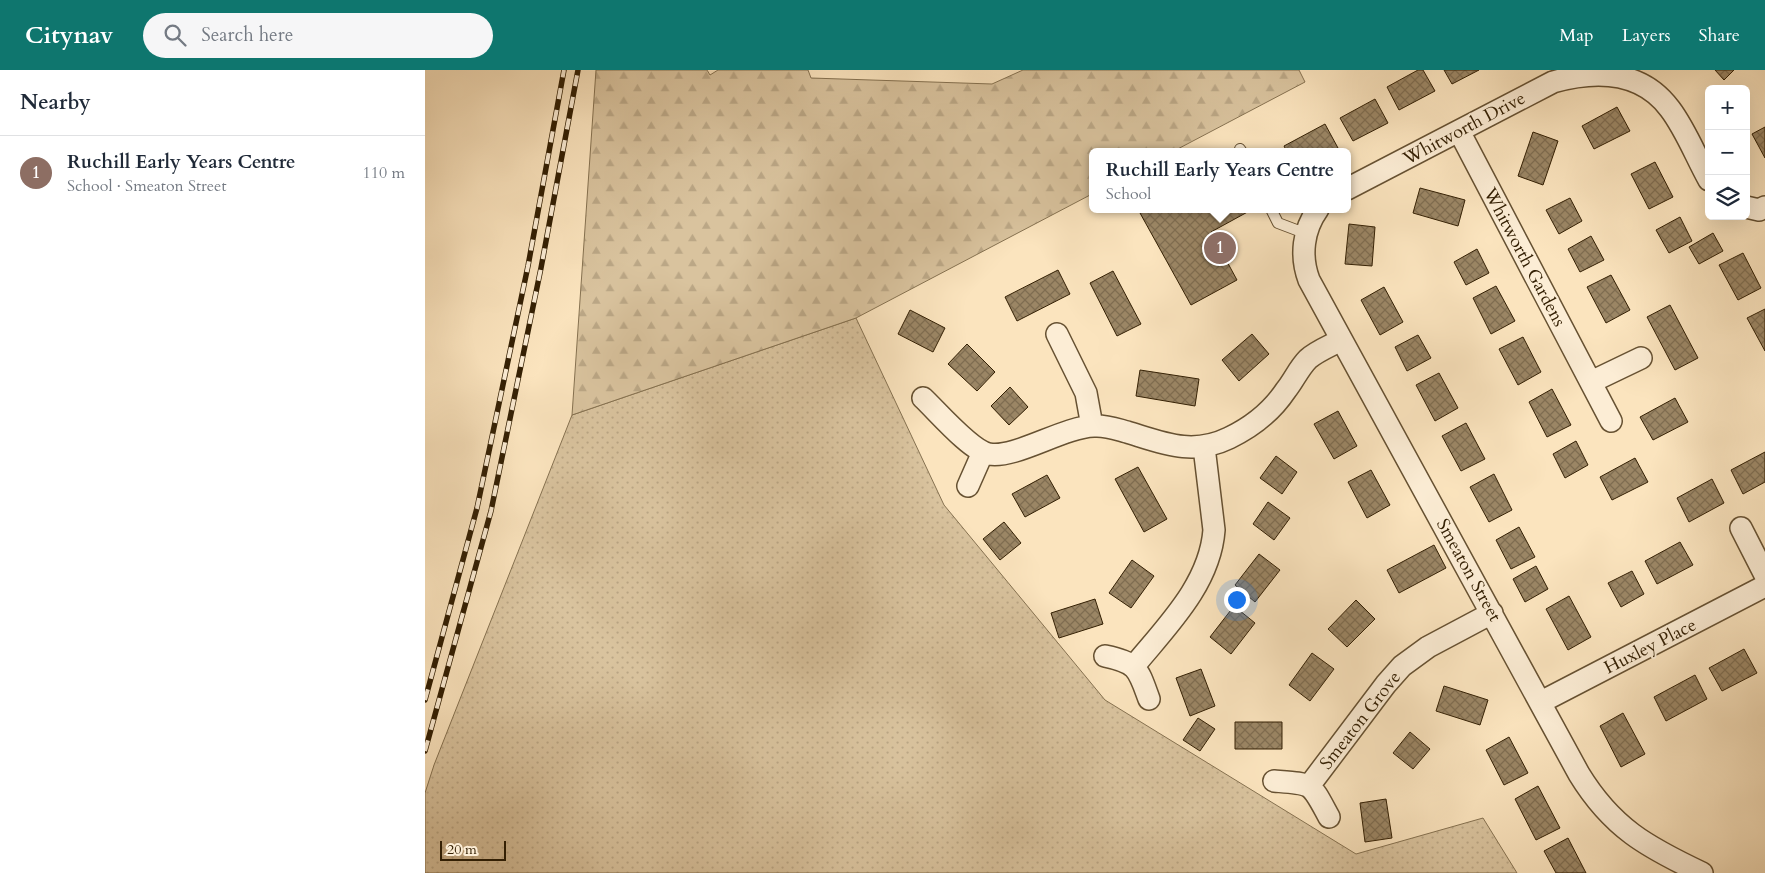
<!DOCTYPE html>
<meta charset="utf-8">
<style>
:root{--surface:#fff;--page:#f6f6f7;--text:#1f2937;--muted:#747a83;--line:#e0e1e3;--accent:#0f766e}
body{margin:0;font-family:Cardo,serif;background:var(--page);color:var(--text)}
.controls{position:absolute;right:15px;top:15px;display:grid;overflow:hidden;border-radius:8px;box-shadow:0 5px 20px #0002}
.controls button{width:45px;height:45px;display:grid;place-items:center;padding:0;border:0;border-bottom:1px solid var(--line);background:var(--surface);color:var(--text);font:25px sans-serif}
.scale{position:absolute;left:15px;bottom:12px;width:66px;box-sizing:border-box;padding-left:5px;border:2px solid #342004;border-top:0;font-size:14px;line-height:18px;white-space:nowrap;color:#342004;-webkit-text-stroke:4px #fcedd5;paint-order:stroke}
.you{position:absolute;left:811px;top:529px;width:18px;height:18px;margin:-12px;border:4px solid #fff;border-radius:50%;background:#1a73e8;box-shadow:0 0 0 8px #1a73e833}
.badge{display:grid;place-items:center;width:32px;height:32px;border-radius:50%;background:var(--accent);color:#fff;font-size:16px;font-weight:700}
.pin{position:absolute;translate:-50% -50%;border:2px solid #fff;box-shadow:0 1px 5px #0006}
.popup{position:absolute;left:664px;top:78px;width:262px;height:65px;box-sizing:border-box;display:grid;place-content:center;border-radius:8px;background:var(--surface);filter:drop-shadow(0 1px 4px #0005);font-size:16px;white-space:nowrap;color:var(--muted)}
.popup b{font-size:19px;color:var(--text)}
.popup::after{content:'';position:absolute;left:50%;top:100%;margin-left:-10px;border:10px solid transparent;border-top-color:var(--surface)}
.list{margin:0;padding:0;list-style:none}
h2{display:flex;justify-content:space-between;align-items:center;height:65px;margin:0;padding:0 20px;font-size:21px}
h2 small{font-size:16px;font-weight:400;color:var(--muted)}
.list li{display:grid;grid-template-columns:32px 1fr auto;gap:15px;align-items:center;box-sizing:border-box;height:75px;padding:0 20px;border-top:1px solid var(--line)}
.list b{display:block;font-size:19px;white-space:nowrap}
.list p{margin:0;font-size:16px;white-space:nowrap;color:var(--muted)}
.list em{font-size:16px;font-style:normal;color:var(--muted)}
.icon{flex:none;width:28px;height:28px;fill:none;stroke:currentColor;stroke-width:2;stroke-linecap:round;stroke-linejoin:round}
.map{position:relative;flex:none;width:1340px;height:803px;overflow:hidden}
header{display:flex;align-items:center;gap:30px;box-sizing:border-box;height:70px;padding:0 25px;background:var(--accent);color:#fff}
header strong{font-size:24px}
nav{display:flex;gap:28px;margin-inline-start:auto;font-size:18px}
.search{width:350px;height:45px;background:var(--page);display:flex;align-items:center;gap:12px;box-sizing:border-box;padding:0 18px;border-radius:28px;color:var(--muted);font-size:19px}
main{display:flex}
aside{flex:1;background:var(--surface)}
.map>svg:first-child{display:block}
.grass{fill:url(#grass-dots);stroke:#867251}
.forest{fill:url(#forest-firs);stroke:#867251}
.building{fill:url(#building-cross-hatch);stroke:#342004}
.lines{fill:none;stroke-linecap:round;stroke-linejoin:round}
.service-casing{stroke:#665132;stroke-width:12}
.minor-casing{stroke:#665132;stroke-width:24}
.service{stroke:#fcedd5;stroke-width:10}
.minor{stroke:#fcedd5;stroke-width:21}
.rail-casing{stroke:#342004;stroke-width:5.5}
.rail{stroke:#fcedd5;stroke-width:4;stroke-dasharray:11;stroke-linecap:butt}
.labels{text-anchor:middle;stroke-width:4;stroke-linejoin:round;paint-order:stroke}
.street-label{font-size:18px;fill:#342004;stroke:#fcedd5}
</style>
<header>
<strong>Citynav</strong>
<div class="search"><svg class="icon" aria-label="search" viewBox="0 0 24 24"><circle cx="10" cy="10" r="6"/><path d="M15 15l6 6"/></svg>Search here</div>
<nav><a>Map</a><a>Layers</a><a>Share</a></nav>
</header>
<main>
<aside>
<h2>Nearby<small></small></h2>
<ul class="list">
<li><span class="badge" style="background:#8d6e63">1</span><div><b>Ruchill Early Years Centre</b><p>School · Smeaton Street</p></div><em>110 m</em></li>
</ul>
</aside>
<div class="map">
<svg width="1340" height="803" viewBox="0 0 1340 803">
<defs>
<pattern id="grass-dots" width="8" height="8" patternUnits="userSpaceOnUse" patternTransform="scale(1.25)"><rect width="8" height="8" fill="#d9c39e"/><path d="M2 2h.1M6 6h.1" fill="none" stroke="#bba786" stroke-width="1.8" stroke-linecap="round"/></pattern>
<pattern id="forest-firs" width="22" height="20" patternUnits="userSpaceOnUse" patternTransform="scale(1.25)"><rect width="22" height="20" fill="#d9c39e"/><path d="M5 1l3.5 6h-7zM16 11l3.5 6h-7z" fill="#bba786"/></pattern>
<pattern id="building-cross-hatch" width="8" height="8" patternUnits="userSpaceOnUse" patternTransform="scale(1.25)"><rect width="8" height="8" fill="#9b8665"/><path d="M0 0l8 8M0 8l8-8" fill="none" stroke="#7f6d51"/></pattern>
</defs>
<rect width="100%" height="100%" fill="#fbe4be"/>
<filter id="stains"><feTurbulence type="fractalNoise" baseFrequency=".004" numOctaves="4"/><feColorMatrix values="0 0 0 0 .2 0 0 0 0 .09 0 0 0 0 .02 0 0 0 .5 -.17"/></filter>
<radialGradient id="worn" r=".72"><stop offset=".6" stop-color="#630" stop-opacity="0"/><stop offset="1" stop-color="#630" stop-opacity=".3"/></radialGradient>
<path class="grass" d="M431 248 519 435 680 630 931 784 1058 748 1092 803H0V723L9 695 147 345Z"/>
<path class="forest" d="M171 0H282L285 5 293 0H383L386 8 567 14 598 0H874L880 12 747 82H668L667 124 431 248 147 345Z"/>
<path class="building" d="M993 0H998L1010 21 974 40 962 17Z
M1019 0H1054L1027 14Z
M1290 0H1309L1299 10Z
M950 29 963 53 928 71 915 48Z
M1192 37 1205 61 1169 79 1157 56Z
M900 54 913 78 905 82H862L859 76Z
M1340 57V88L1327 64Z
M1108 62 1133 71 1118 115 1093 106Z
M1230 92 1248 127 1224 139 1206 104Z
M995 118 1040 130 1033 156 988 143Z
M1145 128 1157 151 1134 164 1121 140Z
M721 139H828L786 162 812 210 766 235 715 143Z
M1255 147 1267 171 1244 183 1231 160Z
M924 154 950 157 947 196 920 194Z
M1288 163 1298 181 1274 194 1264 177Z
M1166 166 1179 190 1155 202 1143 179Z
M1052 179 1064 203 1041 215 1029 192Z
M1318 183 1336 218 1313 230 1294 195Z
M633 200 645 224 592 251 580 227Z
M688 201 716 254 692 266 665 213Z
M1186 205 1205 240 1181 253 1162 217Z
M1071 216 1090 251 1066 264 1048 228Z
M959 217 978 252 955 265 936 230Z
M1245 235 1273 288 1250 300 1222 247Z
M1340 239V281L1322 248Z
M485 240 520 258 508 282 473 264Z
M827 264 844 284 814 311 797 290Z
M993 265 1006 288 982 301 970 277Z
M1098 267 1116 302 1093 315 1074 279Z
M542 274 570 302 552 321 523 294Z
M715 300 774 309 770 336 711 326Z
M1014 303 1033 338 1010 351 991 315Z
M585 317 603 337 584 355 566 336Z
M1127 319 1146 355 1122 367 1104 332Z
M1250 328 1263 352 1228 370 1215 347Z
M913 341 932 376 909 389 889 354Z
M1041 353 1060 389 1036 401 1017 366Z
M1151 371 1163 395 1140 408 1128 384Z
M1340 382V412L1318 424 1306 400Z
M851 386 872 402 857 424 835 408Z
M1210 388 1223 412 1187 430 1175 407Z
M713 397 742 449 719 462 690 409Z
M946 400 965 435 942 448 923 412Z
M1069 404 1087 440 1064 452 1045 417Z
M622 405 635 428 600 447 587 424Z
M1287 409 1299 433 1264 452 1252 428Z
M843 432 865 448 849 470 828 454Z
M579 452 596 473 575 490 558 469Z
M1094 457 1110 487 1086 499 1071 470Z
M1255 472 1268 495 1232 514 1220 491Z
M1009 475 1021 498 974 523 962 500Z
M834 484 855 500 830 532 810 515Z
M707 490 729 506 706 538 684 523Z
M1111 496 1123 519 1100 532 1088 509Z
M1207 501 1219 524 1196 537 1183 513Z
M1144 526 1166 567 1143 580 1121 539Z
M670 529 678 554 634 568 626 543Z
M931 530 950 549 922 577 903 559Z
M809 536 830 553 806 584 785 567Z
M1319 579 1332 603 1297 621 1284 598Z
M887 583 909 599 885 631 864 615Z
M776 599 790 636 765 646 751 608Z
M1270 605 1282 629 1241 651 1229 627Z
M1019 616 1063 630 1055 655 1011 641Z
M1198 643 1220 684 1196 697 1175 656Z
M773 648 790 659 775 681 758 670Z
M810 652H857V679H810Z
M985 662 1005 679 988 699 968 683Z
M1084 667 1103 703 1079 715 1061 680Z
M1113 716 1135 758 1111 770 1090 729Z
M961 729 967 768 940 772 935 733Z
M1143 768 1161 803H1131L1119 781Z"/>
<g class="lines">
<defs>
<path id="service" d="M815 79 817 82
M846 139 853 153 882 164"/>
<path id="minor" d="M1034 61 1186 351
M922 119 1128 12C1171 0 1216 0 1245 39 1261 60 1271 87 1284 110
M1321 137 1334 140 1340 137
M893 139C878 160 875 186 884 210L1154 704C1187 758 1222 777 1277 803
M632 264 661 323 667 356
M1166 312 1216 288
M498 328C512 341 546 381 564 384 590 389 638 357 669 356 680 355 691 359 702 362 738 373 767 386 804 368 827 357 847 341 861 320 869 310 874 298 883 289 892 281 905 276 916 270
M543 416 558 382
M1316 458 1340 505
M680 586C713 593 713 599 724 629
M709 596C742 556 785 514 789 460L779 377
M1116 632 1340 516
M849 711C889 714 885 712 904 747
M884 716 961 614 977 596 1003 577 1067 543"/>
</defs>
<use href="#service" class="service-casing"/>
<use href="#minor" class="minor-casing"/>
<use href="#service" class="service"/>
<use href="#minor" class="minor"/>
<defs>
<path id="rail" d="M0 630 52 438 103 196 139 0
M0 681 66 441 116 198 153 0"/>
</defs>
<use href="#rail" class="rail-casing"/>
<use href="#rail" class="rail"/>
</g>
<g class="labels">
<g class="street-label">
<text transform="translate(1039 58) rotate(-28)" y="6">Whitworth Drive</text>
<text transform="translate(1100 187) rotate(62)" y="6">Whitworth Gardens</text>
<text transform="translate(1044 500) rotate(61)" y="6">Smeaton Street</text>
<text transform="translate(1225 576) rotate(-27)" y="6">Huxley Place</text>
<text transform="translate(935 650) rotate(-52)" y="6">Smeaton Grove</text>
</g>
</g>
<rect width="100%" height="100%" filter="url(#stains)"/>
<rect width="100%" height="100%" fill="url(#worn)"/>
</svg>
<div class="controls">
<button>+</button>
<button>−</button>
<button><svg class="icon" aria-label="layers" viewBox="0 0 24 24"><path d="M12 4l9 5-9 5-9-5zM3 14l9 5 9-5"/></svg></button>
</div>
<div class="scale">20 m</div>
<div class="you"></div>
<div class="pin badge" style="left:795px;top:178px;background:#8d6e63">1</div>
<div class="popup"><b>Ruchill Early Years Centre</b>School</div>
</div>
</main>
